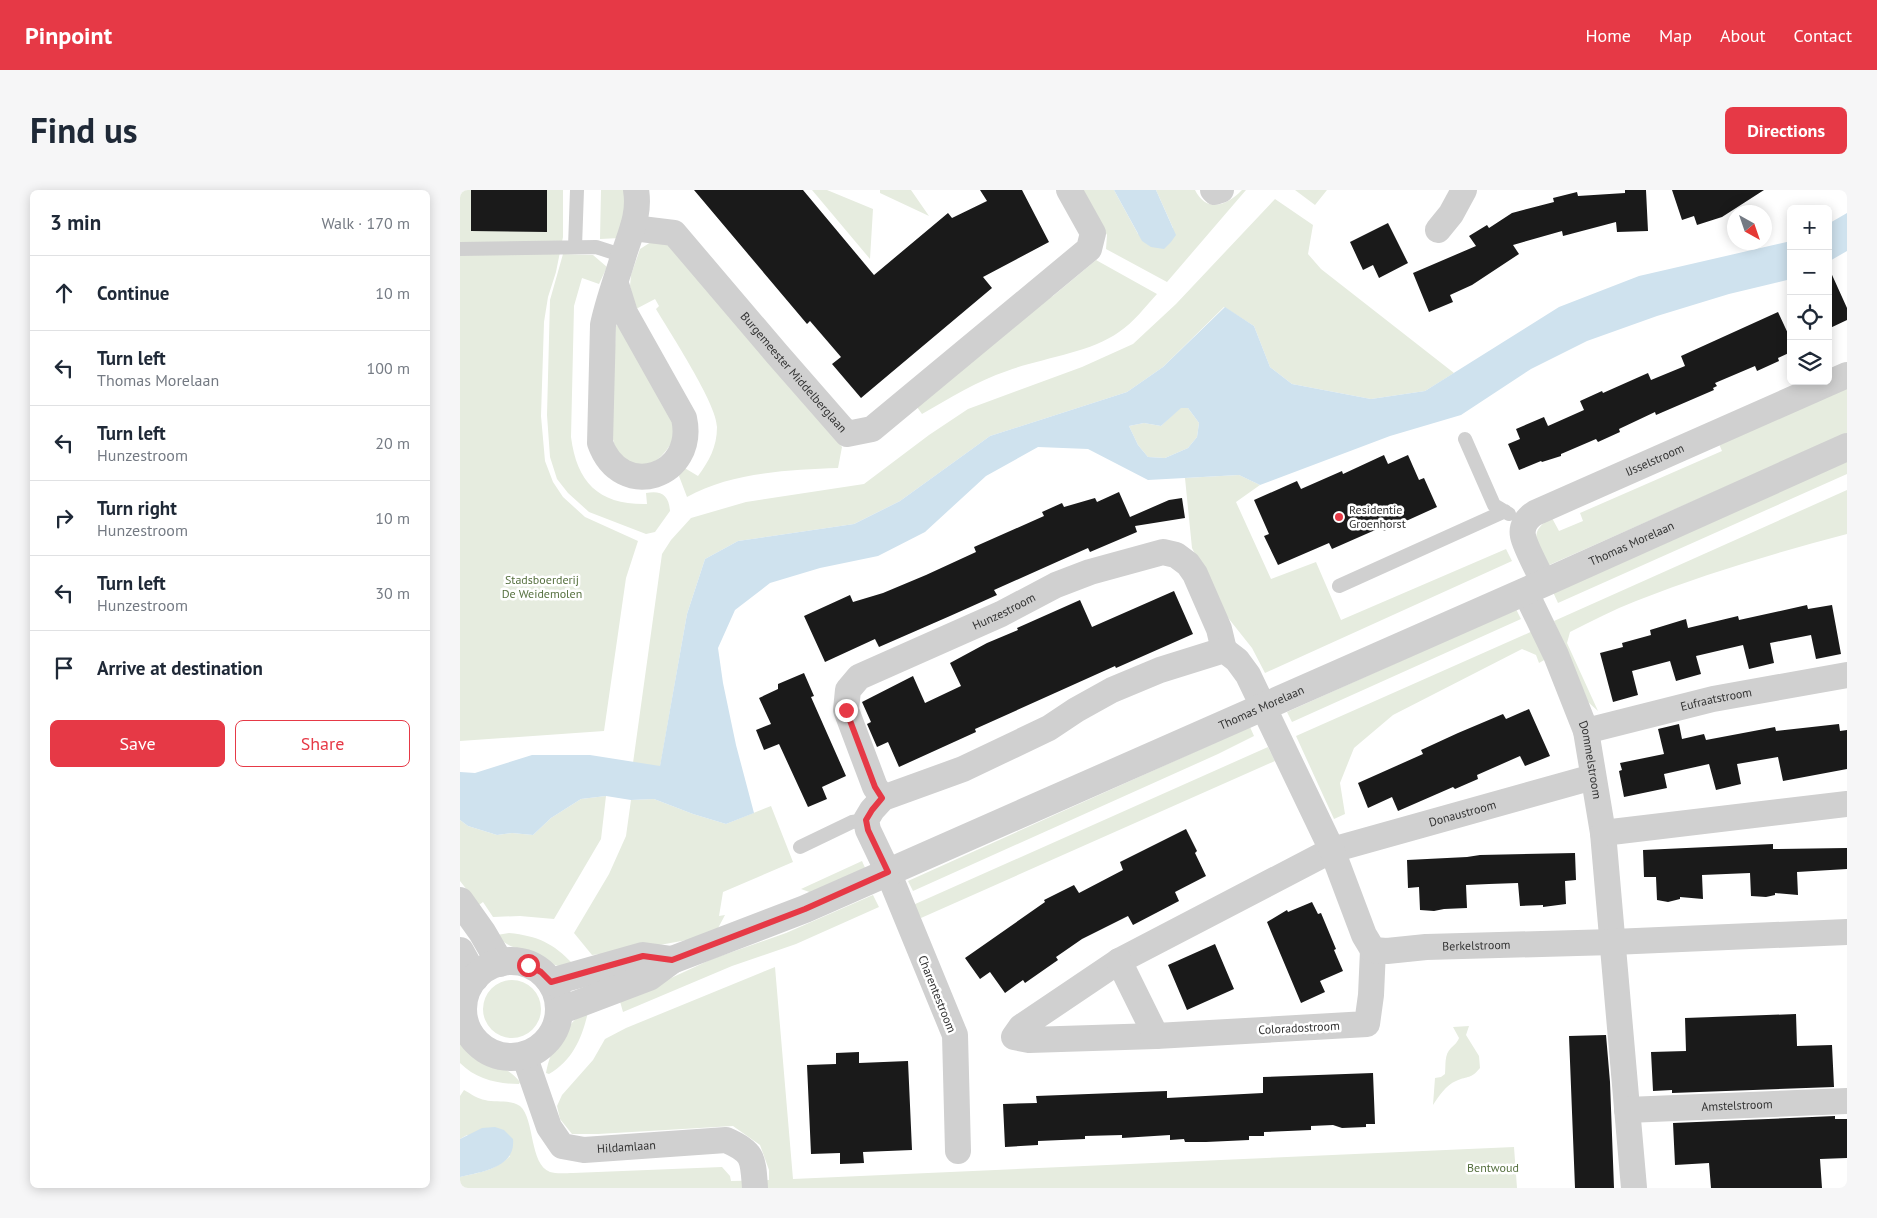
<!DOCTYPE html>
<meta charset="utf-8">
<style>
:root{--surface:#fff;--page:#f6f6f7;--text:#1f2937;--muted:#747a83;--line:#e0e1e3;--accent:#e63946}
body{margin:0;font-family:"PT Sans",sans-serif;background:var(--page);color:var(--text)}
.controls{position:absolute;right:15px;top:15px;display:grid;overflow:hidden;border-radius:8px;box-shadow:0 2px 12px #0003}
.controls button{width:45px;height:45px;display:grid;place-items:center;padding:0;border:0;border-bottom:1px solid var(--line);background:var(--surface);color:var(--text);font:25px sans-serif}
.compass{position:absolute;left:1267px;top:15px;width:45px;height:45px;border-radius:50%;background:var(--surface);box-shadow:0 2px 12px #0003;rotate:140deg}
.stop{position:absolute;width:15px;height:15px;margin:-11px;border:4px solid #e63946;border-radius:50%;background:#fff}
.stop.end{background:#e63946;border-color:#fff;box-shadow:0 1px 5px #0008}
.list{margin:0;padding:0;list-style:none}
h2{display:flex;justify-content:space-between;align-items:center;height:65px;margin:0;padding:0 20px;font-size:21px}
h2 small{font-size:16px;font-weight:400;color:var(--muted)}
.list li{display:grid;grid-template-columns:32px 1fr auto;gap:15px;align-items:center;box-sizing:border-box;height:75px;padding:0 20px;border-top:1px solid var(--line)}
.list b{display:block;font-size:19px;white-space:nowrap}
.list p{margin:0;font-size:16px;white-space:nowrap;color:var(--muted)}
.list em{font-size:16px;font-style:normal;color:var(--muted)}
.actions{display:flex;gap:10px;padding:15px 20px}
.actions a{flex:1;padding:11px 0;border:1px solid var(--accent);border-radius:8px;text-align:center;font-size:18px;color:var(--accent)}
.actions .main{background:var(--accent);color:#fff}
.icon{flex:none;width:28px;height:28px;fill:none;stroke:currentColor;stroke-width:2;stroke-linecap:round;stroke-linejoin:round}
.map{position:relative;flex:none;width:1387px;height:998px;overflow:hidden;border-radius:8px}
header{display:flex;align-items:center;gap:30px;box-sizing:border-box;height:70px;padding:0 25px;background:var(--accent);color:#fff}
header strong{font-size:24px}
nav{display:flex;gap:28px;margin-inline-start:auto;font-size:18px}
.intro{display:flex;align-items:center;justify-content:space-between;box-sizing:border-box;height:120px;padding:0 30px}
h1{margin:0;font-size:35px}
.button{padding:12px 22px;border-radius:8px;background:var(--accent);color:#fff;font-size:18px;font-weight:700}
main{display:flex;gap:30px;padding:0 30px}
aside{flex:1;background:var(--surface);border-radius:8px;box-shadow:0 2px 12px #0003}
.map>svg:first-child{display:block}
.green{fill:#e6ecdf}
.water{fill:#cfe2ee;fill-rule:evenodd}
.building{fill:#1a1a1a}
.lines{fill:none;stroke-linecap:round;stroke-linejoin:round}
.service{stroke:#d0d0d0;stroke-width:14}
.minor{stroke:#d0d0d0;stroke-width:26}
.tertiary{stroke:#d0d0d0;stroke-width:28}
.route{stroke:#e63946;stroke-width:6}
.poi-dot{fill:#e63946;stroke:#fff;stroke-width:2}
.labels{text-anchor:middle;stroke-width:5;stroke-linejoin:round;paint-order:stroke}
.street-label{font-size:12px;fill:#333;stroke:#fff}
.poi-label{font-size:12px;fill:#333;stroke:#fff;text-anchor:start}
.park-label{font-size:12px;fill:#56703f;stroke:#fff}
</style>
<header>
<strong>Pinpoint</strong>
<nav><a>Home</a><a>Map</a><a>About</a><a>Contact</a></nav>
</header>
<div class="intro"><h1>Find us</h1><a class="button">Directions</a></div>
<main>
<aside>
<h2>3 min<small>Walk · 170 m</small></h2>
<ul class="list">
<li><svg class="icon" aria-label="ahead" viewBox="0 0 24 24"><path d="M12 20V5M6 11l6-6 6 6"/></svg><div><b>Continue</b></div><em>10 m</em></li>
<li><svg class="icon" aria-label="left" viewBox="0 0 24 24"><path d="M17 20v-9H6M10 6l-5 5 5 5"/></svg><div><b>Turn left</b><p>Thomas Morelaan</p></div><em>100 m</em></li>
<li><svg class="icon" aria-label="left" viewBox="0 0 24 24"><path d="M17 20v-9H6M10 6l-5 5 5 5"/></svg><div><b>Turn left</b><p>Hunzestroom</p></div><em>20 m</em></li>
<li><svg class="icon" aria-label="right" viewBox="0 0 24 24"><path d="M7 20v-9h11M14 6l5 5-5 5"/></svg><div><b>Turn right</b><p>Hunzestroom</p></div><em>10 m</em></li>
<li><svg class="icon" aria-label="left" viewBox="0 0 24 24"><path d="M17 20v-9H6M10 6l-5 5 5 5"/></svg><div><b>Turn left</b><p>Hunzestroom</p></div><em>30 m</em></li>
<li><svg class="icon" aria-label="arrive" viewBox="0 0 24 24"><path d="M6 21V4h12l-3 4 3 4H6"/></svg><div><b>Arrive at destination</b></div></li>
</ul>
<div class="actions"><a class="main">Save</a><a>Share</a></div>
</aside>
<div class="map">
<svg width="1387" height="998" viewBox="0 0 1387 998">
<rect width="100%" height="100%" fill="#fff"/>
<path class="green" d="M0 0H103V47L96 82 88 107 84 132 81 226 85 271 93 292 103 307 125 327 178 351 166 388 144 541 0 551Z
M141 0H168L160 48 140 49Z
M352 0H367L413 19 410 69Z
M420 0H451L469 26 420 3Z
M622 0H654L678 44 713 38 696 0H735C747 24 768 15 782 0H786L707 92 646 59 647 45Z
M835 0H867L855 15Z
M815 9 853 35 848 64 861 79 994 183 965 201 911 209 832 194 810 177 794 136 764 117 703 177 667 202 530 246 440 311 394 334 278 351 245 369 227 424 200 577 173 573 202 364 211 350 231 328 286 312 404 294 469 245 508 219 622 177 673 154 716 114Z
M191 52 209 53 382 257 378 278C329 280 271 282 227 307L219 286 223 277 238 286C249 271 257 257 257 237 257 214 210 143 196 119L199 116 195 109 176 119 170 96 171 85 180 59Z
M103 64 133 65 147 77 139 94 122 88 114 116 111 247C117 293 139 315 187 314L186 303C201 300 209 305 210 321L195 342 186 344 129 322 108 303 97 289 90 267 87 225 90 110Z
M636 70 697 104C685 117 674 132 659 142 630 163 581 168 547 181 517 191 490 208 462 224L457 217 586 109 593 106Z
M156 135 162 139 212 226 215 248C206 261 196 278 178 275 171 274 162 267 157 264L151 242Z
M1387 197V243L1087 376C1078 356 1066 341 1092 328L1099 341 1123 331 1120 323 1262 261 1259 254Z
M721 217 728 218 739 233 737 247 728 258 705 268 688 267 678 255 669 236 684 233 701 236Z
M1387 270V284L1098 413 1093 402Z
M779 285 800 295 776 312 811 389 856 372 881 430 1046 359 1052 371 805 483 792 458 765 424 732 358 725 288Z
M1387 300V344C1315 363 1245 384 1176 411 1153 420 1132 431 1110 442L1107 453 1138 521 1128 512 1094 431Z
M1056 419 1061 429 832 532 827 522Z
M1075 440 1086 469 1079 473 1076 465 1062 459 933 525 894 558 880 593 885 624 874 629 836 546Z
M790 537 794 546 758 564 453 701 448 691Z
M808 557 815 571 461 728 453 715Z
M146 606 141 649 94 729 60 726 33 727 23 712 19 715 0 691V630L8 636 37 645 52 643 73 645 91 628 121 609Z
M194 609 233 624 266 634 311 616 333 672 263 702 259 726 265 725 256 742 238 748 161 762 132 765 114 743 149 684 166 646 171 610Z
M402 671 406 680 355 704 341 699Z
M413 705 419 717 336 754 272 776 163 822 159 808 183 801 252 769 326 743Z
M49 743C78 746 93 753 113 774 109 774 105 776 101 776 92 776 83 768 76 764 61 758 47 759 37 745Z
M315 777 333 989 1054 957 1057 998H0V987C21 982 34 981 50 966L7 945 0 949V906L4 900C11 904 18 909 25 910 36 913 50 909 60 916 75 929 69 974 90 982 96 984 106 983 113 983L262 977 270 986 271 991 309 990V980L300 955 273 936 138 944H112L100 929 97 916 102 905 133 870 145 849 166 838Z
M23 819a29 29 0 1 1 58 0a29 29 0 1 1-58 0Z
M128 822C122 848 113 870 89 884L86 883C90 864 91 865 101 850 110 836 111 829 128 822Z
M1009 836 1006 845 1019 866 1020 878C1010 890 1009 885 996 891 986 895 979 906 973 915L975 888 981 887 985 884C986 874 984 865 991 858 995 854 997 853 999 848L993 837Z
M0 845C17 876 42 869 60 892L59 894C37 894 16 889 0 873Z"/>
<path class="water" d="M654 0H696L716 45 711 52 704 59 691 57 682 51Z
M1387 23V61L1368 72V34Z
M1331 51V89L1269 104 1197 126 1127 151 1071 179 1001 225 930 246 800 295 779 285 688 290 628 259 578 257 526 286 465 342 418 366 360 378 310 393 275 420 258 458 263 493 276 555 294 623 266 634 233 624 194 609 171 610 146 606 121 609 91 628 73 645 52 643 37 645 8 636 0 630V582L15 583 72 565H130L200 576 227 424 245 369 278 351 394 334 440 311 530 246 667 202 703 177 765 117 794 136 810 177 832 194 911 209 965 201 1099 117 1179 86ZM721 218H728L739 233 737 247 728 258 705 268 688 267 678 255 669 236 684 233 701 236Z
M35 937 44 940 53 949C56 978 21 982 0 987V949L22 938Z"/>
<path class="building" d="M11 0H87V42L11 41Z
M234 0H343L414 85 488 23 492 28 527 11 520 0H562L589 52 523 87 532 98 401 208 372 174 381 167 350 131 347 134Z
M1165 0H1186L1188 41 1157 42 1156 32 1103 46 1102 41 1053 55 1059 64 1012 95 990 105 993 112 969 122 953 83 1016 56 1009 46 1027 35 1029 38 1052 23 1094 12 1093 8 1117 2 1118 6 1165 3Z
M1212 0H1304L1262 27 1237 35 1234 26 1222 30Z
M928 33 948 73 919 88 913 75 903 80 890 52Z
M1368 76 1387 118V130L1368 139Z
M1318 122 1331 150V162L1318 168 1319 171 1297 181 1295 176 1255 193 1257 196 1253 198 1254 200 1196 225 1195 222 1159 239 1160 242 1138 252 1136 249 1101 264V266L1082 272 1081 271 1059 280 1048 254 1060 249 1056 239 1084 227 1088 236 1124 220 1120 211 1142 201 1143 203 1188 183 1191 190 1225 176 1221 166Z
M924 265 928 274 948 265 959 290 964 288 977 317 924 341 922 337 872 359 869 353 818 375 804 346 809 344 794 310 837 291 841 299 882 281 883 284Z
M659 302 670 327 709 310 722 308 725 328 675 336 677 342 630 362 628 358 534 400 537 405 490 426 419 457 415 449 365 472 344 426 390 405 393 412 423 403 466 385 516 362 514 357 584 326 582 322 602 313 604 317 635 308 637 312Z
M714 401 733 444 656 478 655 476 515 539 516 542 439 577 428 552 417 557 407 534 411 532 402 512 453 486 465 513 501 496 490 473 527 453 558 440 557 438 620 410 632 437Z
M1347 415 1348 419 1372 415 1381 464 1356 469 1351 445 1310 453 1314 473 1289 479 1283 455 1236 466 1241 484 1216 491 1210 471 1172 481 1178 505 1153 512 1140 463 1163 457 1162 453 1191 445 1190 440 1226 429 1228 438 1278 426 1279 430Z
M344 483 354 506 351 507 386 586 362 597 367 609 348 617 319 554 304 560 296 540 311 534 299 508 318 499V494Z
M1069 519 1090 566 1065 576 1060 566 1017 585 1018 589 995 599 993 597 938 621 932 607 908 618 898 593 963 564 961 560 998 543 1043 524 1046 529Z
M1219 534 1222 549 1244 544 1246 550 1315 537 1316 541 1379 534 1380 541 1387 540V579L1323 591 1318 567 1277 574 1281 594 1256 600 1249 574 1204 584 1207 598 1164 607 1159 581 1162 580 1160 573 1204 564 1198 539Z
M726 639 737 661 735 663 746 686 715 702 719 711 673 735 668 726 622 749 596 767 598 770 565 793 563 790 545 803 530 782 520 789 505 768 585 712 584 710 614 695 619 703 663 680 660 672Z
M1313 654V659L1387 658V679L1337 682 1338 705 1315 703V705L1306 707 1291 706 1290 683 1242 685 1243 709 1220 707V709L1208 712 1197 710 1196 687H1184L1183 660Z
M1115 663 1116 690 1105 691 1106 714 1083 717V715L1060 716 1058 693 1029 694 1006 695 1007 718 984 719 974 721 960 720 959 697 948 698 947 670 1007 667 1020 665Z
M852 712 858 724 861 723 876 759 874 760 883 781 860 791 865 802 841 813 807 732 827 720 828 722Z
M755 754 774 799 727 820 708 775Z
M1336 824 1337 856 1372 855 1374 897 1212 903V900L1193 901 1191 862 1226 861 1225 828Z
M1146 845 1150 892 1154 998H1115L1109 846Z
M399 862V873L448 871 452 960 403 962 404 973 380 974V963L351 964 347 875 376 874V863Z
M913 883 915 934H906V937L882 938 873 935 851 936V940L804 942V946H789V950L746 952H725L724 949 710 950V945L662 948V945L625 946V949L578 951V955L545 957 543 914 577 913 576 906 707 901V908L803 903V887Z
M1375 926V929H1387V968L1360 969 1362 998H1251L1249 973 1215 975 1213 933Z"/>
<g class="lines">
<path class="service" d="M115 57 117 0
M0 59 136 57 164 66
M1005 249 1034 315 1049 324
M879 396 1045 321
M340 657 392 632 406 630"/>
<g class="minor">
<path d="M753 0 755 2 761 0"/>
<path id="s1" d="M173 38 214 43 317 164 387 244 412 239 629 59 633 43 609 0"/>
<path d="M978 40 991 24 1004 0"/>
<path d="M156 94 165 123 224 228C237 287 161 312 140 253L143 135C148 111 157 88 164 64 171 42 180 23 176 0"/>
<path id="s2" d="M1084 393C1079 382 1065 357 1063 346 1061 336 1067 328 1075 323L1387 185"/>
<path id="s3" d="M1065 401 1096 465 1126 541 1143 643 1174 998"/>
<path id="s4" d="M1126 541 1253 509 1387 485"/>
<path id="s5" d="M423 608 415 597 386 520 388 500 399 487 541 424 596 395 630 382 703 362 716 365 728 374 735 384 759 439 764 460"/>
<path d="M1143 643 1387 614"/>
<path id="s6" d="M913 760 911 805 907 834 696 846 569 850 554 847 561 837 659 771 872 660 1133 587"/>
<path d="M659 771 696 846"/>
<path id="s7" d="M64 865 89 937 102 956 124 960 266 950C294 962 293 969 295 998"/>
<path id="s8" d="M1167 920 1387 911"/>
<path id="s9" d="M498 961 495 845 428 682 408 640 406 630 412 620 423 608 503 579 589 538 616 520 652 500 700 480 764 460 777 470 788 485 872 660 904 745 913 760 927 761 966 757 1153 752 1387 742"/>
</g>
<g class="tertiary">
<path d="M0 711 22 742 40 773"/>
<path d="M0 761 15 788"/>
<circle cx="51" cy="819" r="48"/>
<path d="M91 792 183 766 212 770"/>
<path id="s10" d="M99 821 189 787 212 770 345 719 1084 393 1387 257"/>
</g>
</g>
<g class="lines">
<path class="route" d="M68 775 81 782 91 792 183 766 212 770 345 719 428 682 408 640 406 630 412 620 422 608 415 597 386 520"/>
</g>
<circle class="poi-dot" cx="879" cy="327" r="5"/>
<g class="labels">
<g class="street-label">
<text dy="4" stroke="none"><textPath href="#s1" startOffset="225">Burgemeester Middelberglaan</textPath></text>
<text dy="4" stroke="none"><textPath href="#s2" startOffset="210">IJsselstroom</textPath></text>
<text dy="4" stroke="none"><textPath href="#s10" startOffset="1171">Thomas Morelaan</textPath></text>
<text dy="4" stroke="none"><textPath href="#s5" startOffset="292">Hunzestroom</textPath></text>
<text dy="4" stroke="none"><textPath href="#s4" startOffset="134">Eufraatstroom</textPath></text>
<text dy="4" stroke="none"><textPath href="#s10" startOffset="766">Thomas Morelaan</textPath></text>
<text dy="4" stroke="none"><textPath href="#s3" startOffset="182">Dommelstroom</textPath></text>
<text dy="4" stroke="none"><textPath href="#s6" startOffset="934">Donaustroom</textPath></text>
<text dy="4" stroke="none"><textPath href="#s9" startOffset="1191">Berkelstroom</textPath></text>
<text transform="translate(477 804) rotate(68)" y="4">Charentestroom</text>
<text transform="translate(839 838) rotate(-3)" y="4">Coloradostroom</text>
<text dy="4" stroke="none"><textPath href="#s8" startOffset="110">Amstelstroom</textPath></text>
<text dy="4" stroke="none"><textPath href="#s7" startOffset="164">Hildamlaan</textPath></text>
</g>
<g class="poi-label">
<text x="889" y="324">Residentie<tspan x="889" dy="14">Groenhorst</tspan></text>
</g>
<g class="park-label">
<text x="82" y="394">Stadsboerderij<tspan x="82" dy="14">De Weidemolen</tspan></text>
<text x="1033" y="982">Bentwoud</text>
</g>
</g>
</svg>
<div class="controls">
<button>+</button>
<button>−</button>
<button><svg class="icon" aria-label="locate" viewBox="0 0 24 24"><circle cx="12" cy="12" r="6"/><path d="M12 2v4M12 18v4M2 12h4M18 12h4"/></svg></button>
<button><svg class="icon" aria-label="layers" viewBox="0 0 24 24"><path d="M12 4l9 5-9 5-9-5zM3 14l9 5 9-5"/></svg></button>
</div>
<svg class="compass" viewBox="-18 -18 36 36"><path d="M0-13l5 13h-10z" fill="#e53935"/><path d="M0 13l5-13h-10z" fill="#747a83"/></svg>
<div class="stop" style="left:68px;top:775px"></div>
<div class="stop end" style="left:386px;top:520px"></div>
</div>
</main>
